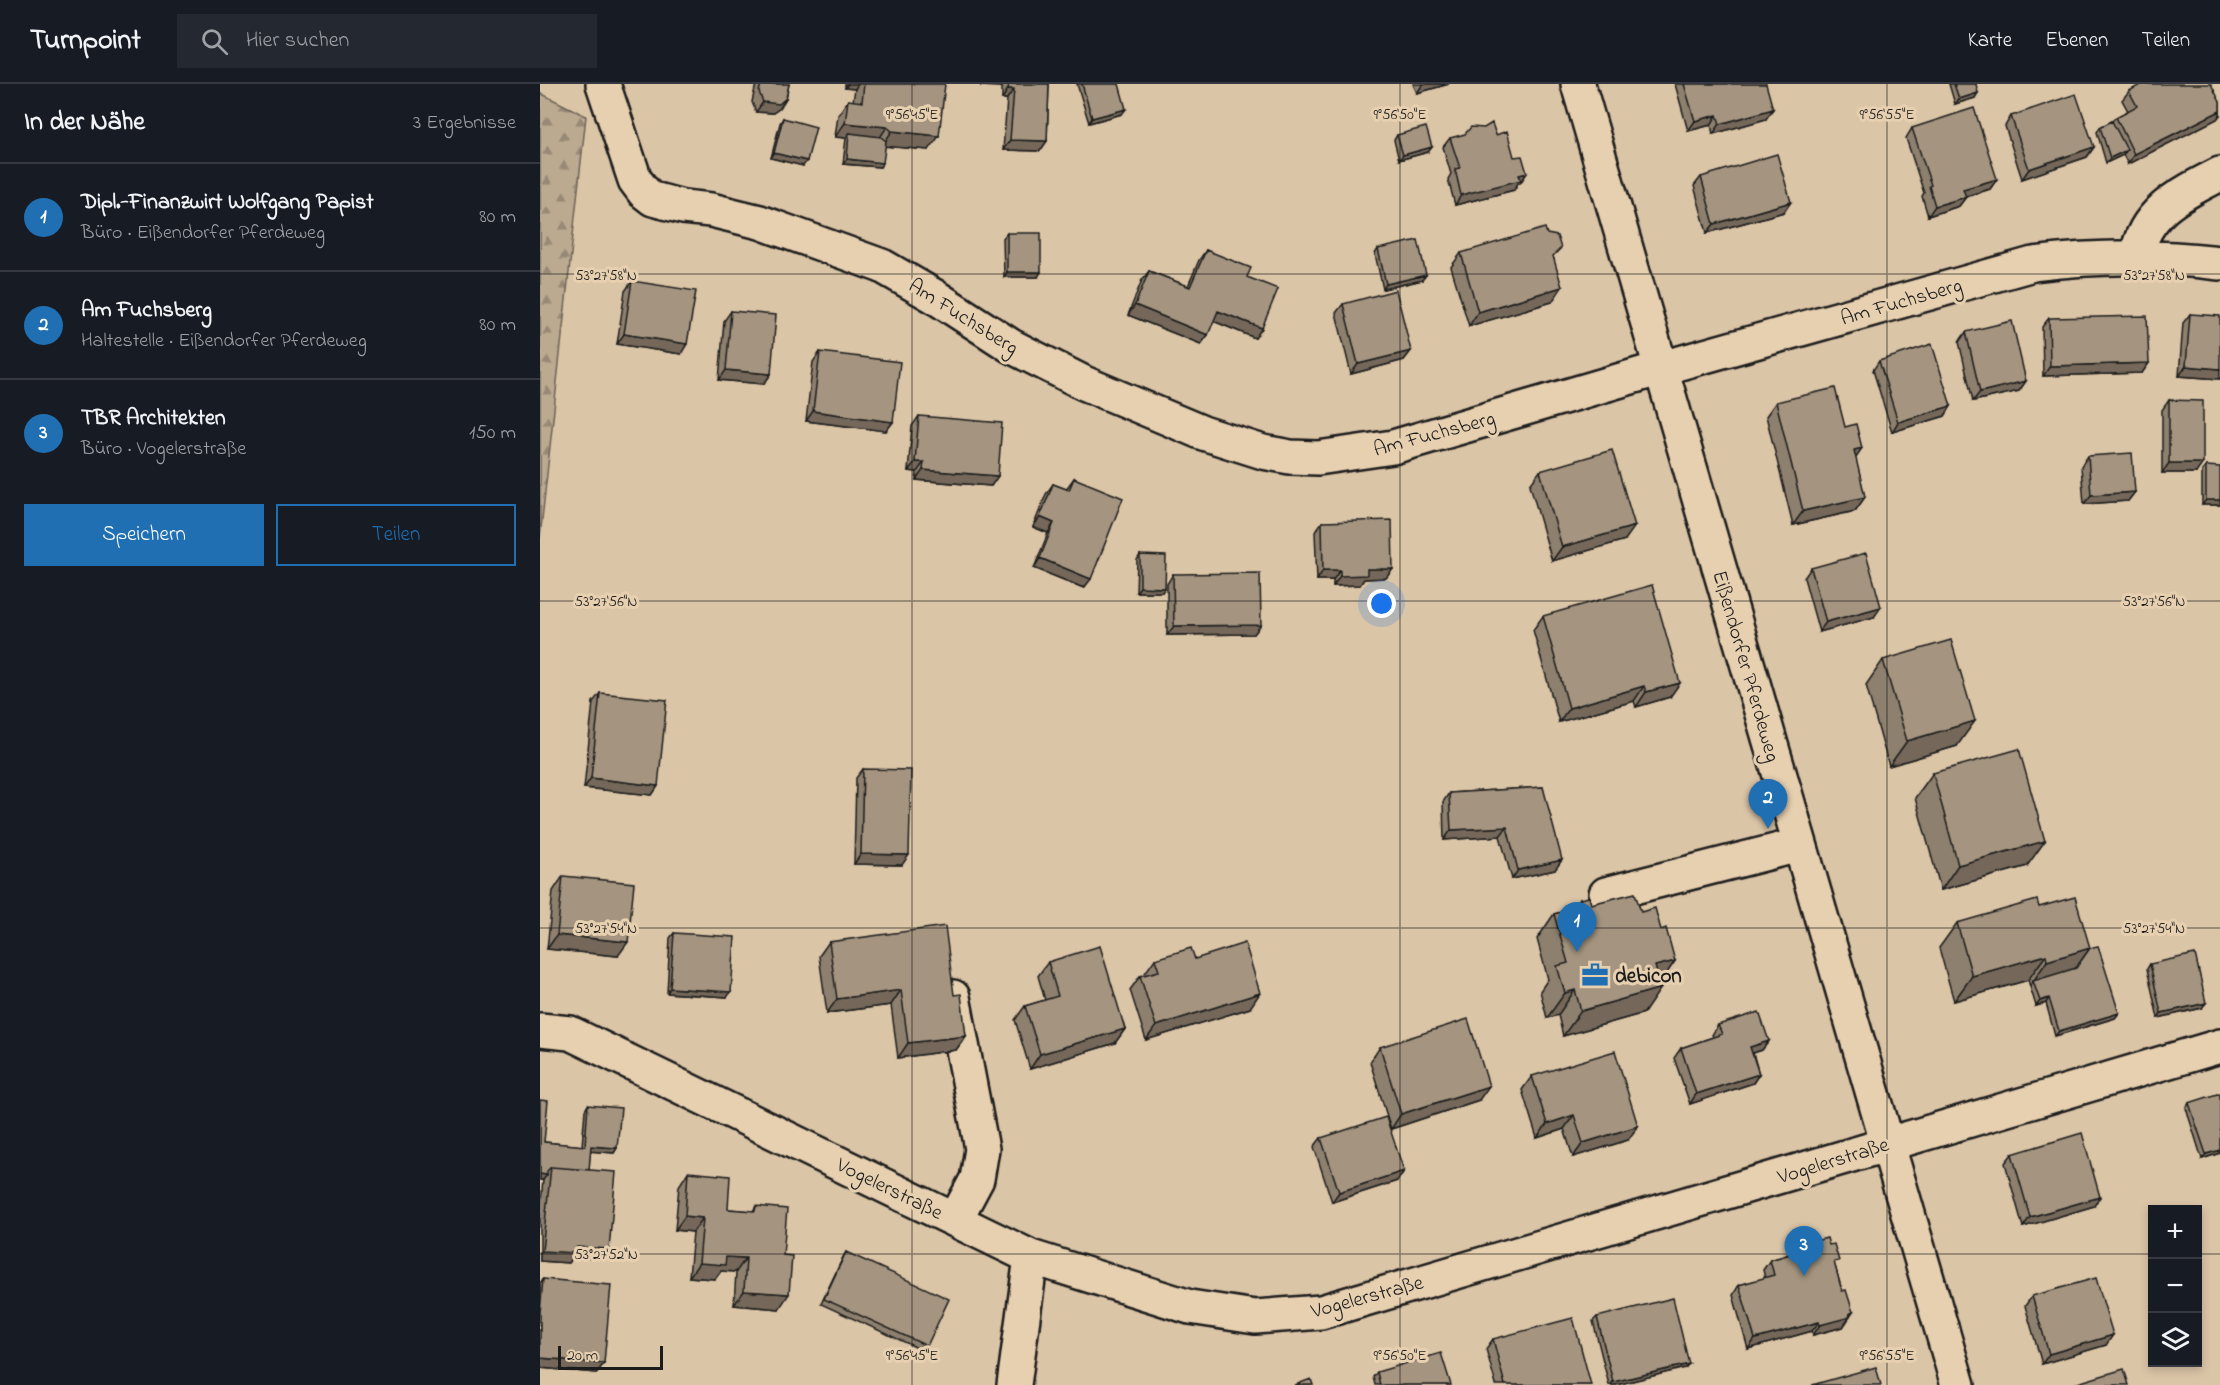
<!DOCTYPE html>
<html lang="de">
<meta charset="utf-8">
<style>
:root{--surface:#171b24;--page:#242831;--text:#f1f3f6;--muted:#9ea1a6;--line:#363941;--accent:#1f6fb2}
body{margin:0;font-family:"Indie Flower",sans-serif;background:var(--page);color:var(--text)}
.controls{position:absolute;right:18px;bottom:18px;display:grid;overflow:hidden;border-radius:0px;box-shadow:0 3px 9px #0003}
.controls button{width:54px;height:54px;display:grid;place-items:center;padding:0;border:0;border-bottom:2px solid var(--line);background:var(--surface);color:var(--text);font:30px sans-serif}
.scale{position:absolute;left:18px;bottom:15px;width:105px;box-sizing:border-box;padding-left:6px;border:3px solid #1c1c1c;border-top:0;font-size:16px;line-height:21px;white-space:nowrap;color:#1c1c1c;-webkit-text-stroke:4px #e7d0b0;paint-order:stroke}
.you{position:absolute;left:842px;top:520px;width:21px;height:21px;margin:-15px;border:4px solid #fff;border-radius:50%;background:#1a73e8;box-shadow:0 0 0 9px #1a73e833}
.badge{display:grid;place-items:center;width:39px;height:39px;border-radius:50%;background:var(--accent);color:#fff;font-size:20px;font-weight:700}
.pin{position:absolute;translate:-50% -50px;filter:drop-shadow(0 2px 3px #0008)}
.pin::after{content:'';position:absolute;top:32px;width:21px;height:18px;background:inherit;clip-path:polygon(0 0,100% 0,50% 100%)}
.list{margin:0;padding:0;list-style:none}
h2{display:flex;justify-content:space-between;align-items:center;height:78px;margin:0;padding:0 24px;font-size:26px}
h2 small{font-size:20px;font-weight:400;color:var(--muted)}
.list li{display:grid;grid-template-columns:39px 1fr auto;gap:18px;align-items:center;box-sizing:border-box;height:108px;padding:0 24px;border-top:2px solid var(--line)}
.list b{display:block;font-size:22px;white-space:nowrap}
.list p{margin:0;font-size:20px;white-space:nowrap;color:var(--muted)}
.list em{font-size:20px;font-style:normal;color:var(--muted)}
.actions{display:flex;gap:12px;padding:18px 24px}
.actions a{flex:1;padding:14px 0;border:2px solid var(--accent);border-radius:0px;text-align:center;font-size:21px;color:var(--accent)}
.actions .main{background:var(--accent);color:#fff}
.icon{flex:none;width:33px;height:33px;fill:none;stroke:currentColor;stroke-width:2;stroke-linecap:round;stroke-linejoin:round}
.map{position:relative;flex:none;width:1680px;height:1301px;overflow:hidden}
header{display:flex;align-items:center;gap:36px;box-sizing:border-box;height:84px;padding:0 30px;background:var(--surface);border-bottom:2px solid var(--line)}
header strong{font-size:28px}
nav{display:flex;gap:33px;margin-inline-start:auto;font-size:21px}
.search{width:420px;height:54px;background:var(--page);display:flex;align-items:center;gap:15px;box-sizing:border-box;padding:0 21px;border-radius:0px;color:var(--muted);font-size:22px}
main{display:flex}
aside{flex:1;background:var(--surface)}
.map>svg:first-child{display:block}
.forest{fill:url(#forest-firs);stroke:#6c6256;stroke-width:1.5}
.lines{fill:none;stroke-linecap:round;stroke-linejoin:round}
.minor-casing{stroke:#1c1c1c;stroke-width:38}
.minor{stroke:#e7d0b0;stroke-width:33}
.wall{fill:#8e806e;stroke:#1c1c1c;stroke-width:1.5}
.shaded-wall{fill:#74685a;stroke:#1c1c1c;stroke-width:1.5}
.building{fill:#a59580;stroke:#1c1c1c;stroke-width:1.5}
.ticks{fill:none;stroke:#1c1c1c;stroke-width:1.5;stroke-opacity:0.45}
.labels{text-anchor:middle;stroke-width:6;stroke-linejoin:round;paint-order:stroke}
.street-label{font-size:21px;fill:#1c1c1c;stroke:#e7d0b0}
.poi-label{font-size:21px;font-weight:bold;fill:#1c1c1c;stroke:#e7d0b0;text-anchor:start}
.ticks-label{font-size:15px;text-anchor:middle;fill:#1c1c1c;stroke:#e7d0b0;stroke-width:6;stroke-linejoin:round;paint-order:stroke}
</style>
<header>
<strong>Turnpoint</strong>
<div class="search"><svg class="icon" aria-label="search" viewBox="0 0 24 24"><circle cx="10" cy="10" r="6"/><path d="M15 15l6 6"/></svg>Hier suchen</div>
<nav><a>Karte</a><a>Ebenen</a><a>Teilen</a></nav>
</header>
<main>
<aside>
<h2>In der Nähe<small>3 Ergebnisse</small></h2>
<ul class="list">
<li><span class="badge">1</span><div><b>Dipl.-Finanzwirt Wolfgang Papist</b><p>Büro · Eißendorfer Pferdeweg</p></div><em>80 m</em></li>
<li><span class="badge">2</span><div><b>Am Fuchsberg</b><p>Haltestelle · Eißendorfer Pferdeweg</p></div><em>80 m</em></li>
<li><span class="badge">3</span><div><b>TBR Architekten</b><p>Büro · Vogelerstraße</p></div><em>150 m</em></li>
</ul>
<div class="actions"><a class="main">Speichern</a><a>Teilen</a></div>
</aside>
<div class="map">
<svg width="1680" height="1301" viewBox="0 0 1680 1301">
<defs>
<pattern id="forest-firs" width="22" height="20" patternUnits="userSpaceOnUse" patternTransform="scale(1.5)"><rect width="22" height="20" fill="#bba990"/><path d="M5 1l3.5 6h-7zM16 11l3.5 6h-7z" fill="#978975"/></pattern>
</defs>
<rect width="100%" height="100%" fill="#dbc5a7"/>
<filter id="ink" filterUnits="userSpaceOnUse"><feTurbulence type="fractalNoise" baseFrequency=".0167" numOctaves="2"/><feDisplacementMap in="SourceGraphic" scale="12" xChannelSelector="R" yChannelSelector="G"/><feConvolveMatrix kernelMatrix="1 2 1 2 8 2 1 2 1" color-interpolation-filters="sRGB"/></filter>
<g filter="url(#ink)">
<path class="forest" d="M0 9 46 32 0 454Z"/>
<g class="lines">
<defs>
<path id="minor" d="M63 0 95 96 104 108 113 115 143 123 171 126 220 138 342 182 394 212 471 262 544 299 663 349 723 368 750 373 778 374 853 363 1122 284 1493 180C1555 172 1618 172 1680 179
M1038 0 1418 1301
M1597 173C1603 127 1643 109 1680 90
M1066 810 1259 761
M413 913 442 1065 437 1095 415 1136
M0 946 30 949 491 1173 650 1223 715 1233 781 1228 1680 962
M474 1301 491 1173"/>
</defs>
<use href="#minor" class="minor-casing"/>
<use href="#minor" class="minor"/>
</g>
<path class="wall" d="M216 0H249L246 14 240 24 233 29 216 28 212 18Z
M305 0H405L389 66 345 62 340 83 303 80 306 54 295 53 298 31 308 16 313 17 315 5 305 4Z
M441 0H509L507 57 500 67 463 66 467 15H462V3L441 2Z
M537 0H579L582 30 549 39Z
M873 0H909L877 9Z
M1135 0H1226V35L1173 50 1171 41 1148 47Z
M1409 0H1436L1435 14 1415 20Z
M1589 7 1680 18V31L1677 35 1588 80 1583 71 1566 79 1557 48 1560 43 1572 37 1576 33 1588 27 1582 16Z
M1471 32 1554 63 1547 73 1482 95 1465 42Z
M243 34 263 82 231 74 240 39Z
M1372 44 1457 95 1450 105 1426 113 1419 122 1388 132 1382 112 1384 109 1366 54Z
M857 51 892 63 888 68 859 76 854 56Z
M956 51 987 89 980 99H978L974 106 915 121 908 95 911 90 903 63 910 54Z
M1161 93 1244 128 1167 149 1154 102Z
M467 149 498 193H464L463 154Z
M838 165 886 191 882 196 843 205 835 170Z
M666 166 707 193 722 244 715 254 673 237 668 251 661 260 588 231 602 196 609 187 648 202 659 176Z
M921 169 1014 175 1012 218 929 242 911 183Z
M92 197 141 270 77 260 85 207Z
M803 220 871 267 864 276 811 290 796 229Z
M191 227 231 290 224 300 179 296 184 237Z
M1650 230 1680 295 1639 292 1643 239Z
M1509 234 1609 279 1602 289 1503 292 1502 243Z
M1426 248 1486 297 1479 307 1433 317 1419 258Z
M280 268 353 338 346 347 266 337 273 278Z
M1339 277 1411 322 1405 332 1352 348 1333 286Z
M1629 316 1656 389H1622V326Z
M1236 318 1305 343 1322 364 1315 373 1325 413 1315 427 1253 441 1226 332Z
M379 332 458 392 451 402 376 396 377 388 368 387 372 342Z
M1548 372 1595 408 1588 417 1544 420 1541 382Z
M1666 382 1680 421H1662V387Z
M1000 387 1085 456 1012 477 990 401Z
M534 394 544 504 494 484 508 449 493 443 506 410 513 400 526 405Z
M782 438 853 485 846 494 824 495 820 501 793 502V496H777L775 448Z
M600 471 622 508H596L597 476Z
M1271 484 1334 533 1279 548 1264 494Z
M633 490 721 541 714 550 627 551V500Z
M1003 532 1130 613 1096 623 1094 617 1019 638 993 546Z
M1343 576 1417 662 1349 682 1326 601Z
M60 609 118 702 112 711 44 704 53 618Z
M323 685 362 781 314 780 316 694Z
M1393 689 1487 782 1401 806 1375 714Z
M1003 703 1015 786 972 795 960 752 904 756 903 718 909 709Z
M23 792 78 872 7 865 13 807Z
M1040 815 1051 820 1101 828 1121 846 1135 877 1120 899 1104 929 1023 952 1018 931 1007 934 1000 907 1008 895 997 855 1014 830 1033 825Z
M1499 823 1550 864 1579 929 1575 934 1515 952 1506 919 1496 922 1488 896 1414 917 1399 864 1417 839Z
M134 849 191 908 187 913 127 909 130 854Z
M289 858 414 911 426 952 416 966 358 974 351 921 287 929 279 872Z
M615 875 710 924 606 956 590 906 600 892 606 891 605 889Z
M508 878 585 945 575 959 490 985 475 936 485 922 505 916 498 892Z
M1610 880 1662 924 1618 934 1607 885Z
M1178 941 1229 957 1222 966 1213 969 1219 990 1213 999 1150 1020 1134 974 1141 964 1173 953 1172 951Z
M840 963 939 1016 851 1045 830 978Z
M992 992 1088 1056 1033 1073 1024 1045 997 1054 982 1006Z
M0 1016 4 1058 42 1062 45 1026 48 1021 77 1064 74 1069 50 1067 49 1086 69 1165 62 1175 33 1173 29 1179 0 1177V1129L3 1096H0Z
M1649 1019 1680 1069 1662 1075 1646 1024Z
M781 1054 864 1087 857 1097 792 1118 774 1063Z
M1472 1070 1554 1122 1483 1143 1465 1079Z
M148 1088 188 1125 213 1127 216 1122 239 1225 194 1221 196 1188 181 1187 175 1195 149 1193 153 1148 135 1146 139 1102Z
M1252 1163 1295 1182 1302 1207 1313 1228 1303 1243 1273 1251 1272 1247 1208 1265 1193 1211 1199 1201 1225 1194 1223 1186 1230 1176 1247 1171Z
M306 1168 387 1262 384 1267 281 1220 303 1173Z
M3 1195 64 1279 57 1289 0 1284V1199Z
M1492 1212 1566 1261 1502 1280 1485 1222Z
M1057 1233 1145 1284 1076 1301H1069L1053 1237Z
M953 1255 1051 1301H956L946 1265Z
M837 1288 911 1301H835L833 1293Z"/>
<path class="shaded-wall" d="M308 0H318L315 5 305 4Z
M442 0H464L462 3 441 2Z
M883 0H909L877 9Z
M468 5H474L467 15H462Z
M1438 9 1435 14 1415 20 1419 15Z
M246 14 240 24 233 29 216 28 223 18Z
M586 25 582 30 549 39 552 34Z
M1233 25 1226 35 1173 50 1180 40Z
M1680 27V31L1677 35 1588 80 1594 70Z
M1177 31 1171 41 1148 47 1155 37Z
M305 39 347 43 337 58 309 49 306 54 295 53Z
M352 47 399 52 389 66 342 62Z
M470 56 507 57 500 67 463 66Z
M892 63 888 68 859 76 863 71Z
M1554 63 1547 73 1482 95 1489 85Z
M1587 66 1583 71 1566 79 1570 74Z
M234 69 267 77 263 82 231 74Z
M307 75 343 79 340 83 303 80Z
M987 89 980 99H978L974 106 915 121 921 111 979 91Z
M1457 95 1450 105 1416 115 1423 105Z
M1426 113 1419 122 1388 132 1395 122Z
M1251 118 1244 128 1167 149 1174 140Z
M467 188H501L498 193H464Z
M886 191 882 196 843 205 846 200Z
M1022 203 1012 218 929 242 938 228Z
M595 221 668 251 661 260 588 231Z
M678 227 722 244 715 254 671 236Z
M84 250 147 260 141 270 77 260Z
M871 267 864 276 811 290 818 280Z
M1609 279 1602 289 1503 292 1510 282Z
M1646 282 1680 285V295L1639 292Z
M186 286 231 290 224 300 179 296Z
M1486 297 1479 307 1433 317 1440 308Z
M1411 322 1405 332 1352 348 1358 338Z
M273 327 353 338 346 347 266 337Z
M1322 364 1312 379 1314 366Z
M375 378H384L377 388 368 387Z
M1629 379H1663L1656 389H1622Z
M383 386 458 392 451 402 376 396Z
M1595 408 1588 417 1544 420 1551 411Z
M1325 413 1315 427 1253 441 1263 427Z
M1666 416H1680V421H1662Z
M500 433 514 439 508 449 493 443Z
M1095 442 1085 456 1012 477 1022 463Z
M500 474 551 495 544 504 494 484Z
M827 485H853L846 494 824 495 820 501 793 502 800 492Z
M783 486H800L793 496H777Z
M600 503 625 504 622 508H596Z
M1341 523 1334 533 1279 548 1286 538Z
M721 541 714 550 627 551 634 542Z
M1140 599 1130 613 1096 623 1106 608Z
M1104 602 1094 617 1019 638 1029 624Z
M1435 637 1417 662 1349 682 1367 657Z
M51 694 118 702 112 711 44 704Z
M967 743 960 752 904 756 911 746Z
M1505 757 1487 782 1401 806 1418 781Z
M321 770 369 771 362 781 314 780Z
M1022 776 1015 786 972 795 978 786Z
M17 851 88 858 78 872 7 865Z
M1550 864 1533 889 1493 897 1490 902 1507 877Z
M1506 871 1488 896 1414 917 1432 892Z
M1135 877 1118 902 1115 882Z
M130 904 191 908 187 913 127 909Z
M1121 904 1104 929 1023 952 1041 927Z
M361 906 351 921 287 929 297 915Z
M1035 906 1018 931 1007 934 1025 909Z
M720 909 710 924 606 956 616 942Z
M1509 914 1506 919 1496 922 1500 917Z
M1666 919 1662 924 1618 934 1621 929Z
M1579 929 1575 934 1515 952 1519 947Z
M585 945 575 959 490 985 500 970Z
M426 952 416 966 358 974 368 959Z
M1229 957 1222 966 1204 972 1210 963Z
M1219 990 1213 999 1150 1020 1156 1010Z
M949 1002 939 1016 851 1045 861 1030Z
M1034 1031 1024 1045 997 1054 1007 1040Z
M1098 1042 1088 1056 1033 1073 1043 1059Z
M51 1062 77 1064 74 1069 47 1067Z
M1680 1066V1069L1662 1075 1666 1070Z
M864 1087 857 1097 792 1118 799 1108Z
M0 1090 7 1091 3 1096H0Z
M1560 1113 1554 1122 1483 1143 1490 1133Z
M145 1132 163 1134 153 1148 135 1146Z
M37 1163 69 1165 62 1175 33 1173 29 1179 0 1177V1169L2 1167Z
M186 1173 206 1174 196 1188 181 1187 175 1195 149 1193 159 1179Z
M204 1207 249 1210 239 1225 194 1221Z
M1313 1228 1303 1243 1273 1251 1280 1241Z
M1279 1238 1272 1247 1208 1265 1215 1255Z
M1573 1251 1566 1261 1502 1280 1509 1270Z
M0 1274 64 1279 57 1289 0 1284Z
M1149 1280 1145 1284 1076 1301H1070L1073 1298Z"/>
<path class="building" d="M221 0H249L246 14 239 20 223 18 219 8Z
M324 0H405L399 52 352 47 347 43 305 39 308 16 322 18Z
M469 0H509L507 57 470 56 474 5H468Z
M542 0H579L586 25 552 34Z
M1144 0H1226L1233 25 1180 40 1177 31 1155 37Z
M1414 0H1436L1438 9 1419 15Z
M1602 0H1671L1680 18V27L1594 70 1576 33 1597 22 1589 7Z
M1536 10 1554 63 1489 85 1471 32Z
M1434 24 1457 95 1423 105 1426 113 1395 122 1389 102 1391 101 1372 44Z
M243 34 276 43 267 77 234 69Z
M1572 37 1587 66 1570 74 1560 43Z
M952 39 956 51 967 47 974 73 982 72 987 89 979 91 981 96 921 111 915 85 920 84 910 54 925 50 931 43 944 44Z
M886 43 892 63 863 71 857 51Z
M309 49 341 53 346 57 343 79 307 75Z
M1237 70 1251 118 1174 140 1161 93Z
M1005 144 1007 150 1017 152 1021 164 1013 172 1022 203 938 228 921 169Z
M467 149H501V188H467Z
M878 156 886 191 846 200 838 165Z
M666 166 711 184 707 193 738 205 722 244 678 227 668 251 595 221 609 187 650 203Z
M92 197 156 207 147 260 84 250Z
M856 206 871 267 818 280 803 220Z
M191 227 236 231 231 290 186 286Z
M1650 230 1680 232V285L1646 282Z
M1607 232 1609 279 1510 282 1509 234Z
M1472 237 1486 297 1440 308 1426 248Z
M1392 260 1411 322 1358 338 1339 277Z
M280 268 360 278 353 338 273 327Z
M1295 304 1305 343 1316 340 1322 364 1314 366 1325 413 1263 427 1236 318Z
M1629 316 1663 317V379H1629Z
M379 332 462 339 458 392 383 386 384 378H375Z
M1072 366 1095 442 1022 463 1000 387Z
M1592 369 1595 408 1551 411 1548 372Z
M1666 382 1680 383V416H1666Z
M534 394 583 414 551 495 500 474 514 439 500 433 513 400 529 406Z
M852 436 853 485H827V491L800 492V486H783L782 438Z
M1326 469 1341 523 1286 538 1271 484Z
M600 471 626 472 625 504 600 503Z
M720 489 721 541 634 542 633 490Z
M1112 501 1140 599 1106 608 1104 602 1029 624 1003 532Z
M1411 556 1435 637 1367 657 1343 576Z
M60 609 127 616 118 702 51 694Z
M1479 665 1505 757 1418 781 1393 689Z
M323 685 371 686 369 771 321 770Z
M1003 703 1022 776 978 786 967 743 911 746 909 709Z
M23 792 94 799 88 858 17 851Z
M1095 809 1101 828 1115 824 1121 846 1126 844 1135 877 1115 882 1121 904 1041 927 1035 906 1025 909 1017 882 1028 879 1014 830 1042 823 1040 815 1049 813 1051 820Z
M1535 813 1550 864 1507 877 1506 871 1432 892 1417 839 1497 816 1499 823Z
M405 842 414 911 421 910 426 952 368 959 361 906 297 915 289 858Z
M134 849 195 853 191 908 130 904Z
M705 859 720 909 616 942 600 892 619 887 615 875 651 864 655 875Z
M560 862 585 945 500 970 485 922 518 912 508 878Z
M1558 862 1579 929 1519 947 1509 914 1500 917 1493 897 1536 884 1550 864Z
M1655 870 1666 919 1621 929 1610 880Z
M1219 928 1229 957 1210 963 1219 990 1156 1010 1141 964 1182 950 1178 941Z
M928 935 949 1002 861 1030 840 963Z
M1075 967 1098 1042 1043 1059 1034 1031 1007 1040 992 992Z
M1680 1009V1066L1666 1070 1649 1019Z
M0 1016 8 1017 4 1058 45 1062 48 1021 81 1024 77 1064 51 1062 49 1086 11 1083 7 1087V1091L0 1090Z
M846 1033 864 1087 799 1108 781 1054Z
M1542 1049 1560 1113 1490 1133 1472 1070Z
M11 1083 76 1088 69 1165 37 1163 36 1169 2 1167Z
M148 1088 190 1092 188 1125 215 1127 216 1122 247 1125 243 1171 252 1172 249 1210 204 1207 206 1174 186 1173 185 1181 159 1179 163 1134 145 1132Z
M1287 1154 1289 1161 1294 1160 1299 1177 1294 1178 1302 1207 1306 1206 1313 1228 1309 1230 1310 1233 1280 1241 1279 1238 1215 1255 1199 1201 1234 1191 1230 1176 1254 1169 1252 1163Z
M306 1168 409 1215 387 1262 284 1215Z
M1556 1194 1573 1251 1509 1270 1492 1212Z
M3 1195 71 1201 64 1279 0 1274V1229Z
M1133 1214 1149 1280 1073 1298 1057 1233Z
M1033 1234 1051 1301H965L953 1255Z
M901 1269 911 1301H840L837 1288Z
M1336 1283 1341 1301H1272Z
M1584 1285 1589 1301H1531Z
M771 1295 773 1301H755Z"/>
</g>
<path class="ticks" d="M372 0V1301M860 0V1301M1347 0V1301M0 190H1680M0 517H1680M0 844H1680M0 1170H1612M1658 1170H1680"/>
<defs>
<symbol id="office-bare" viewBox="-9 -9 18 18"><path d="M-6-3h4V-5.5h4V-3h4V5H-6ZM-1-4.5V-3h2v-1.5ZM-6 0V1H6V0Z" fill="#1f6fb2" stroke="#e7d0b0" stroke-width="2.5" paint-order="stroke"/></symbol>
</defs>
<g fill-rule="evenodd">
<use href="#office-bare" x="1036" y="872" width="38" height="38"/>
</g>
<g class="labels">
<g class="street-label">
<text transform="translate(1361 217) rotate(-16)" y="7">Am Fuchsberg</text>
<text transform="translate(424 232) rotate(32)" y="7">Am Fuchsberg</text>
<text transform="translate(894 349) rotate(-15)" y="7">Am Fuchsberg</text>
<text transform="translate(1207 582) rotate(74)" y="7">Eißendorfer Pferdeweg</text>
<text transform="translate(1293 1076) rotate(-17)" y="7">Vogelerstraße</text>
<text transform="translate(350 1104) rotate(26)" y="7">Vogelerstraße</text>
<text transform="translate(827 1212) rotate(-15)" y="7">Vogelerstraße</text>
</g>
<g class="poi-label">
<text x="1075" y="898">debicon</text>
</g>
</g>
<g class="ticks-label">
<text x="372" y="35">9°56'45"E</text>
<text x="860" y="35">9°56'50"E</text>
<text x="1347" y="35">9°56'55"E</text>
<text x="66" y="196">53°27'58"N</text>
<text x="1614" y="196">53°27'58"N</text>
<text x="66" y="522">53°27'56"N</text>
<text x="1614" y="522">53°27'56"N</text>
<text x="66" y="849">53°27'54"N</text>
<text x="1614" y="849">53°27'54"N</text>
<text x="66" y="1175">53°27'52"N</text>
<text x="372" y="1276">9°56'45"E</text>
<text x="860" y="1276">9°56'50"E</text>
<text x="1347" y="1276">9°56'55"E</text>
</g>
</svg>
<div class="controls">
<button>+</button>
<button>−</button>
<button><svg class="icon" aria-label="layers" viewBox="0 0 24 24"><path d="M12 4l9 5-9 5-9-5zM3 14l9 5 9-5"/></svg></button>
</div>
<div class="scale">20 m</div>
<div class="you"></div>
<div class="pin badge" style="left:1037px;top:868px">1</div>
<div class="pin badge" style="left:1228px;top:745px">2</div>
<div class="pin badge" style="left:1264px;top:1192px">3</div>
</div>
</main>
